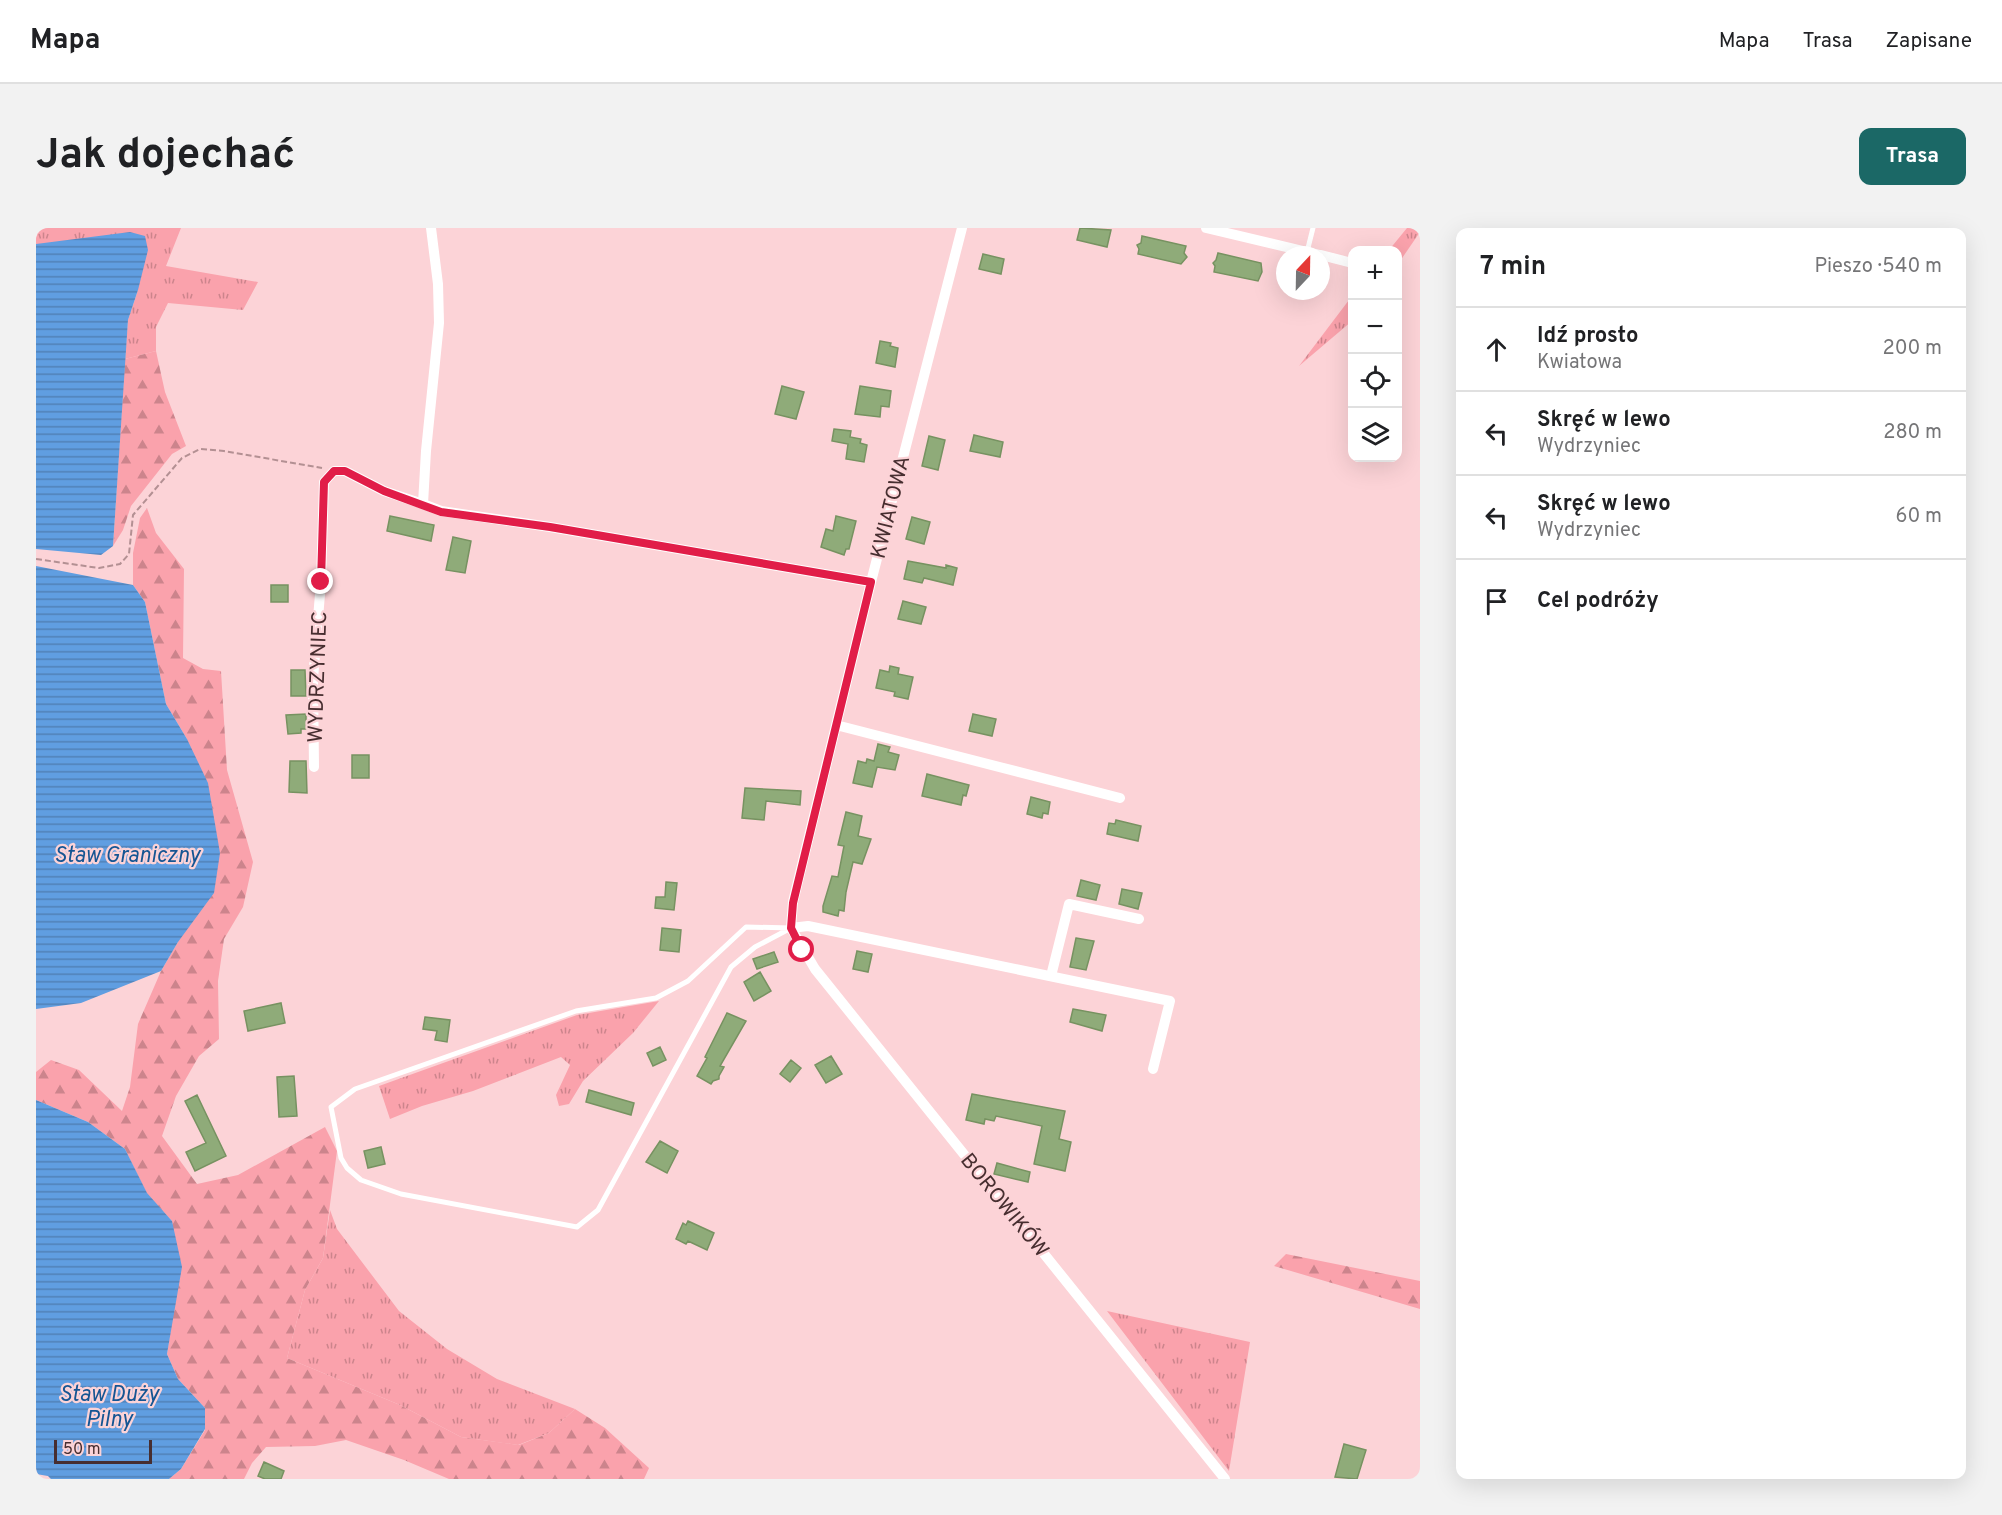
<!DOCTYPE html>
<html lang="pl">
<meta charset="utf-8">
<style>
:root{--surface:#fff;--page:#f2f2f2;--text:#202124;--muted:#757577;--line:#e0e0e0;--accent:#1b6866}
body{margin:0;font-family:Overpass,sans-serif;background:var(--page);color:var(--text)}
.controls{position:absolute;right:18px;top:18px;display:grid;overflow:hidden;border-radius:12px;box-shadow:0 6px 24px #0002}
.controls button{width:54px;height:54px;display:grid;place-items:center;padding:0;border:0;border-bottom:2px solid var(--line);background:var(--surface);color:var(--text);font:30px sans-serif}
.compass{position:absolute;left:1240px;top:18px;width:54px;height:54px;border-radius:50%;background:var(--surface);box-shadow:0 6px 24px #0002;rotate:22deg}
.scale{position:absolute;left:18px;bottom:15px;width:98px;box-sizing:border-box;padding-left:6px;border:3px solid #472e30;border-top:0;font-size:16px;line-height:21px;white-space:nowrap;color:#472e30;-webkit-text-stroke:4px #fcd3d7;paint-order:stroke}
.stop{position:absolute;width:18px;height:18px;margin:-14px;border:4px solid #e11d48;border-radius:50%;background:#fff}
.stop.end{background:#e11d48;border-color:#fff;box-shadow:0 2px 6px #0008}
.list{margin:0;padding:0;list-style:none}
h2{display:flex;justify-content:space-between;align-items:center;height:78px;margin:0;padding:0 24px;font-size:26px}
h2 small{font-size:20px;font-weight:400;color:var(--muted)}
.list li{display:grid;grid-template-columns:39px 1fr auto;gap:18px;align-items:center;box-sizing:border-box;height:84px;padding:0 24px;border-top:2px solid var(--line)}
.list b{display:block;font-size:22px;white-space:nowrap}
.list p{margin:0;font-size:20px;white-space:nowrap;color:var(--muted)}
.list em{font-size:20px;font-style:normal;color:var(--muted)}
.icon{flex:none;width:33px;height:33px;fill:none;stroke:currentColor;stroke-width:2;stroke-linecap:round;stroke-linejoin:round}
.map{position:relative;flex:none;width:1384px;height:1251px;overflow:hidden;border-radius:12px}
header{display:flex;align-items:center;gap:36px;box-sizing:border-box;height:84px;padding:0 30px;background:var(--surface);border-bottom:2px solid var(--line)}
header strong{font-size:28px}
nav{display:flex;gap:33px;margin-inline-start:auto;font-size:21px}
.intro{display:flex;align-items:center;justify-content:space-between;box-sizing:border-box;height:144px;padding:0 36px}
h1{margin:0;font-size:42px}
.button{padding:15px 27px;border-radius:12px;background:var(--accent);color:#fff;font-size:21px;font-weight:700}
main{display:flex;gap:36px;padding:0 36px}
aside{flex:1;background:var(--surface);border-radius:12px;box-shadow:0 6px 24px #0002}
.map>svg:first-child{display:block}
.grass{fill:url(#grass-tufts)}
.forest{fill:url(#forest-firs)}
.water{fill:url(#water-rules)}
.building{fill:#8fab79;stroke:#779261;stroke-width:1.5}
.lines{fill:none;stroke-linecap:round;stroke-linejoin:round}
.path{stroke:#b39093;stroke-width:2;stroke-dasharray:6 3;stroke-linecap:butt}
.service{stroke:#fff;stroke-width:5}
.minor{stroke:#fff;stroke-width:10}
.route{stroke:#e11d48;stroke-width:8}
.labels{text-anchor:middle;stroke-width:4.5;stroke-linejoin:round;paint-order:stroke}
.street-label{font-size:21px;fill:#472e30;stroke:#fcd3d7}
.water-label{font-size:22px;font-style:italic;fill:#155593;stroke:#fcd3d7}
</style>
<header>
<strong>Mapa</strong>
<nav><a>Mapa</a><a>Trasa</a><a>Zapisane</a></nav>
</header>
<div class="intro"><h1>Jak dojechać</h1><a class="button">Trasa</a></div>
<main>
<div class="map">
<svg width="1384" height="1251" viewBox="0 0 1384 1251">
<defs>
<pattern id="grass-tufts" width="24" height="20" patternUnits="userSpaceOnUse" patternTransform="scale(1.5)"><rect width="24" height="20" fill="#faa2ac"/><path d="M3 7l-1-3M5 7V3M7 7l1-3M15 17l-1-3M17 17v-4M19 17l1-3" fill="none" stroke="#cc848c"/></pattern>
<pattern id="forest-firs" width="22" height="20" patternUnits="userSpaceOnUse" patternTransform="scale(1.5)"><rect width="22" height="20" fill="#faa2ac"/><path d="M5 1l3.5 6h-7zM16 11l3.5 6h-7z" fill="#cc848c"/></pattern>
<pattern id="water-rules" width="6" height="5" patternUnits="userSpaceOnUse" patternTransform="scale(1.5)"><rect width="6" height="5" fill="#609ee1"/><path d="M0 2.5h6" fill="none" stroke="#5181b7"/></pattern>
</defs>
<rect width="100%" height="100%" fill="#fcd3d7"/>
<path class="grass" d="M0 0H145L130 38 222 54 207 82 132 75 120 99V123L89 131 92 92 102 62 0 17Z
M1371 0H1384V4L1362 36V22H1353Z
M1316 68V93L1263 138Z
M623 773 597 805 547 853 533 876 523 878 520 867 534 837 525 829 437 863 386 878 354 891 343 858 541 787Z
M294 982 301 1001 363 1083 411 1121 461 1151 539 1181 513 1205 482 1217 425 1209 364 1177 251 1130 269 1062 287 1030Z
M1071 1083 1214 1114 1193 1243Z"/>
<path class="forest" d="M120 123 129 164 150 218 136 226 95 278 87 302 77 318 89 131Z
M111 280 120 305 148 341 147 430 167 441 185 443 191 542 217 634 207 679 188 711 182 753 183 811 163 828 140 868 126 908 161 956 202 947 289 899 301 923 287 1030 269 1062 251 1130 364 1177 425 1209 483 1217 513 1205 539 1181 569 1200 613 1240 608 1251H413L368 1232 310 1212 279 1218 230 1219 216 1235 208 1251H133L145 1241 169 1202V1180L142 1151 131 1126 137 1086 136 993 111 966 89 921 52 894 0 872V844L15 832 43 842 86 883 94 859 102 796 125 743 142 714 151 511 130 476 109 374 97 357V325L104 290Z
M1250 1026 1384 1053V1081L1238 1038Z"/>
<path class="water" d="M94 4 109 8 112 22 102 62 92 92 77 318 65 327 0 321V16Z
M0 338 97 357 109 374 130 476 151 511 172 555 184 625 178 665 142 714 125 743 45 775 0 781Z
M0 872 52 894 89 921 111 965 136 993 146 1039 131 1126 142 1151 169 1180V1201L145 1241 133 1251H15L12 1248 0 1246Z"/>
<path class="building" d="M1044 0 1075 2 1071 19 1041 12Z
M1106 8 1150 18 1148 25 1151 29 1145 36 1102 26 1103 21 1101 17 1105 15Z
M1182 25 1225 35 1226 44 1222 53 1178 44 1179 38 1177 35 1180 32Z
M947 26 968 31 965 46 943 41Z
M844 113 855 115 854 118 862 120 859 139 840 135Z
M746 158 768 164 760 191 739 186Z
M824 158 855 163 853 179 845 178 844 189 819 186Z
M798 201 815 203 814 209 825 211 824 215 831 217 828 234 810 231 812 216 796 213Z
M938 207 967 214 964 229 934 223Z
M893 208 909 212 902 242 886 238Z
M354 288 398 297 395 313 351 303Z
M800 288 820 293 813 321H810L808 327 785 319 790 301 797 303Z
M876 289 894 294 888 316 870 311Z
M417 309 435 313 429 345 410 342Z
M872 333 910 340V337L921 340 917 357 888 350 886 355 868 351Z
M235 357H252V374H235Z
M867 373 890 379 885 396 862 391Z
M854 438 863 440 862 446 877 449 872 471 858 468 859 464 840 460 844 442 853 444Z
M255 442H269L270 468H255Z
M270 486V501H265V505L252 506 250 487Z
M937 486 960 491 956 508 933 503Z
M842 516 854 519 852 524 863 527 859 542 841 539 836 559 817 555 822 533 830 535 831 531 838 533Z
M316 527H333V550H316Z
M254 533H270L271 565 253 564Z
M891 546 933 557 930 568 927 567 925 577 886 568Z
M709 560 765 563 764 577 730 573 728 592 706 590Z
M995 569 1014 574 1012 586 1007 585 1006 590 991 586Z
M810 584 826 588 822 608 835 611 826 636 817 634 810 664 808 683 803 682 802 688 787 684V678L796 648 802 649 808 618 802 617Z
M1080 592 1105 598 1102 613 1071 606 1073 595 1079 596Z
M1045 652 1064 657 1060 672 1041 668Z
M630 654 641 655 638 682 619 680 620 669H629Z
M1086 661 1106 665 1102 681 1083 676Z
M626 700 645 702 643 724 624 722Z
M1040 710 1058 713 1050 742 1034 739Z
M821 723 836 726 832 744 817 741Z
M738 724 742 734 721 741 717 731Z
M724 744 735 763 718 773 708 754Z
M245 775 249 795 212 803 208 783Z
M1037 781 1070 787 1066 803 1034 794Z
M691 785 710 793 684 838 688 839 683 848V851L677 853 675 856 661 848 671 830 669 829Z
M389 789 414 792 411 814 399 812 401 803 387 801Z
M624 819 630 832 617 838 611 825Z
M795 828 806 846 790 855 779 837Z
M755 832 765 840 754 854 744 846Z
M258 848 261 888 243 889 241 849Z
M553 862 598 875 595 887 550 874Z
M936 866 1029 883 1023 911 1035 914 1029 943 998 936 1006 898 960 888 958 893 949 891 948 896 930 892Z
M161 867 190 928 159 943 150 924 170 915 149 873Z
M624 913 642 923 631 945 610 934Z
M345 919 349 936 332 940 328 923Z
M961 935 994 944 992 954 958 946Z
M652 993 678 1005 671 1022 652 1013 650 1016 640 1011 647 995 650 997Z
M1308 1216 1330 1222 1321 1251 1299 1249Z
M228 1234 248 1243 245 1251H229L222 1248Z"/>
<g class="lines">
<path class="path" d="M0 331 63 340 84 336 93 326 97 287 146 230 164 221 188 223 286 240"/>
<path class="service" d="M1271 24 1277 0
M710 699 755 700 719 719 695 739 562 982 541 999 365 966 325 952 311 940 305 930 295 879 319 861 540 783 620 770 652 753Z"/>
<path class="minor" d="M395 0 402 56 403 95 390 223 387 276 405 283 514 299 835 354
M926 0 835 354 757 674 755 700 779 741 1189 1251
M1170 0 1284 27
M1285 27 1316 35
M800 497 1084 570
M278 539 277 451 285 354 288 254 298 243H309L348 263 387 276
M755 700 772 698 1134 773 1117 841
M1015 748 1033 676 1103 691"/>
</g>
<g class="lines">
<path class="route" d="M285 354 288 254 298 243H309L348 263 405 284 514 299 835 354 757 675 755 700 766 722"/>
</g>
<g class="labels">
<g class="street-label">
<text transform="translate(854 279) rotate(-76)" y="7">KWIATOWA</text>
<text transform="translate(281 449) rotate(-88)" y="7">WYDRZYNIEC</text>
<text transform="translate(969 977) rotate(51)" y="7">BOROWIKÓW</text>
</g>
<g class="water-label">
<text x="91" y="634">Staw Graniczny</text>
<text x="73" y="1173">Staw Duży<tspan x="73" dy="25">Pilny</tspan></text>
</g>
</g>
</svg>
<div class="controls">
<button>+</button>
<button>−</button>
<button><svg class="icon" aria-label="locate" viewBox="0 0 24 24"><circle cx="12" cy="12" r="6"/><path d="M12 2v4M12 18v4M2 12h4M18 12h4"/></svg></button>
<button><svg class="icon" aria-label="layers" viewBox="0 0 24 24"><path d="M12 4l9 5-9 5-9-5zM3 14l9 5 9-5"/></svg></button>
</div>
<svg class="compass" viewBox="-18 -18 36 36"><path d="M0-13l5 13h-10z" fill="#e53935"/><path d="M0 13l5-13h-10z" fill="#757577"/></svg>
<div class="scale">50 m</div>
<div class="stop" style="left:766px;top:722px"></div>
<div class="stop end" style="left:285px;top:354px"></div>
</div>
<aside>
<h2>7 min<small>Pieszo · 540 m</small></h2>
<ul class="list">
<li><svg class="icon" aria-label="ahead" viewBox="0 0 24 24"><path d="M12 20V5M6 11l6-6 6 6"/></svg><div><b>Idź prosto</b><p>Kwiatowa</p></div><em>200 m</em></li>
<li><svg class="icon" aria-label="left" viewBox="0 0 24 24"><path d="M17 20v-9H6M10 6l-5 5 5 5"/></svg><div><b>Skręć w lewo</b><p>Wydrzyniec</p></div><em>280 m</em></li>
<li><svg class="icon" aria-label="left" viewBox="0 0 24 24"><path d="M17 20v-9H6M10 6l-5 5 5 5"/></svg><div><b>Skręć w lewo</b><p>Wydrzyniec</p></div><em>60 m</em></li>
<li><svg class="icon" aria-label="arrive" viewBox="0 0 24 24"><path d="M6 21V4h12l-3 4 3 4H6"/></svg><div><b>Cel podróży</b></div></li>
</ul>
</aside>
</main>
